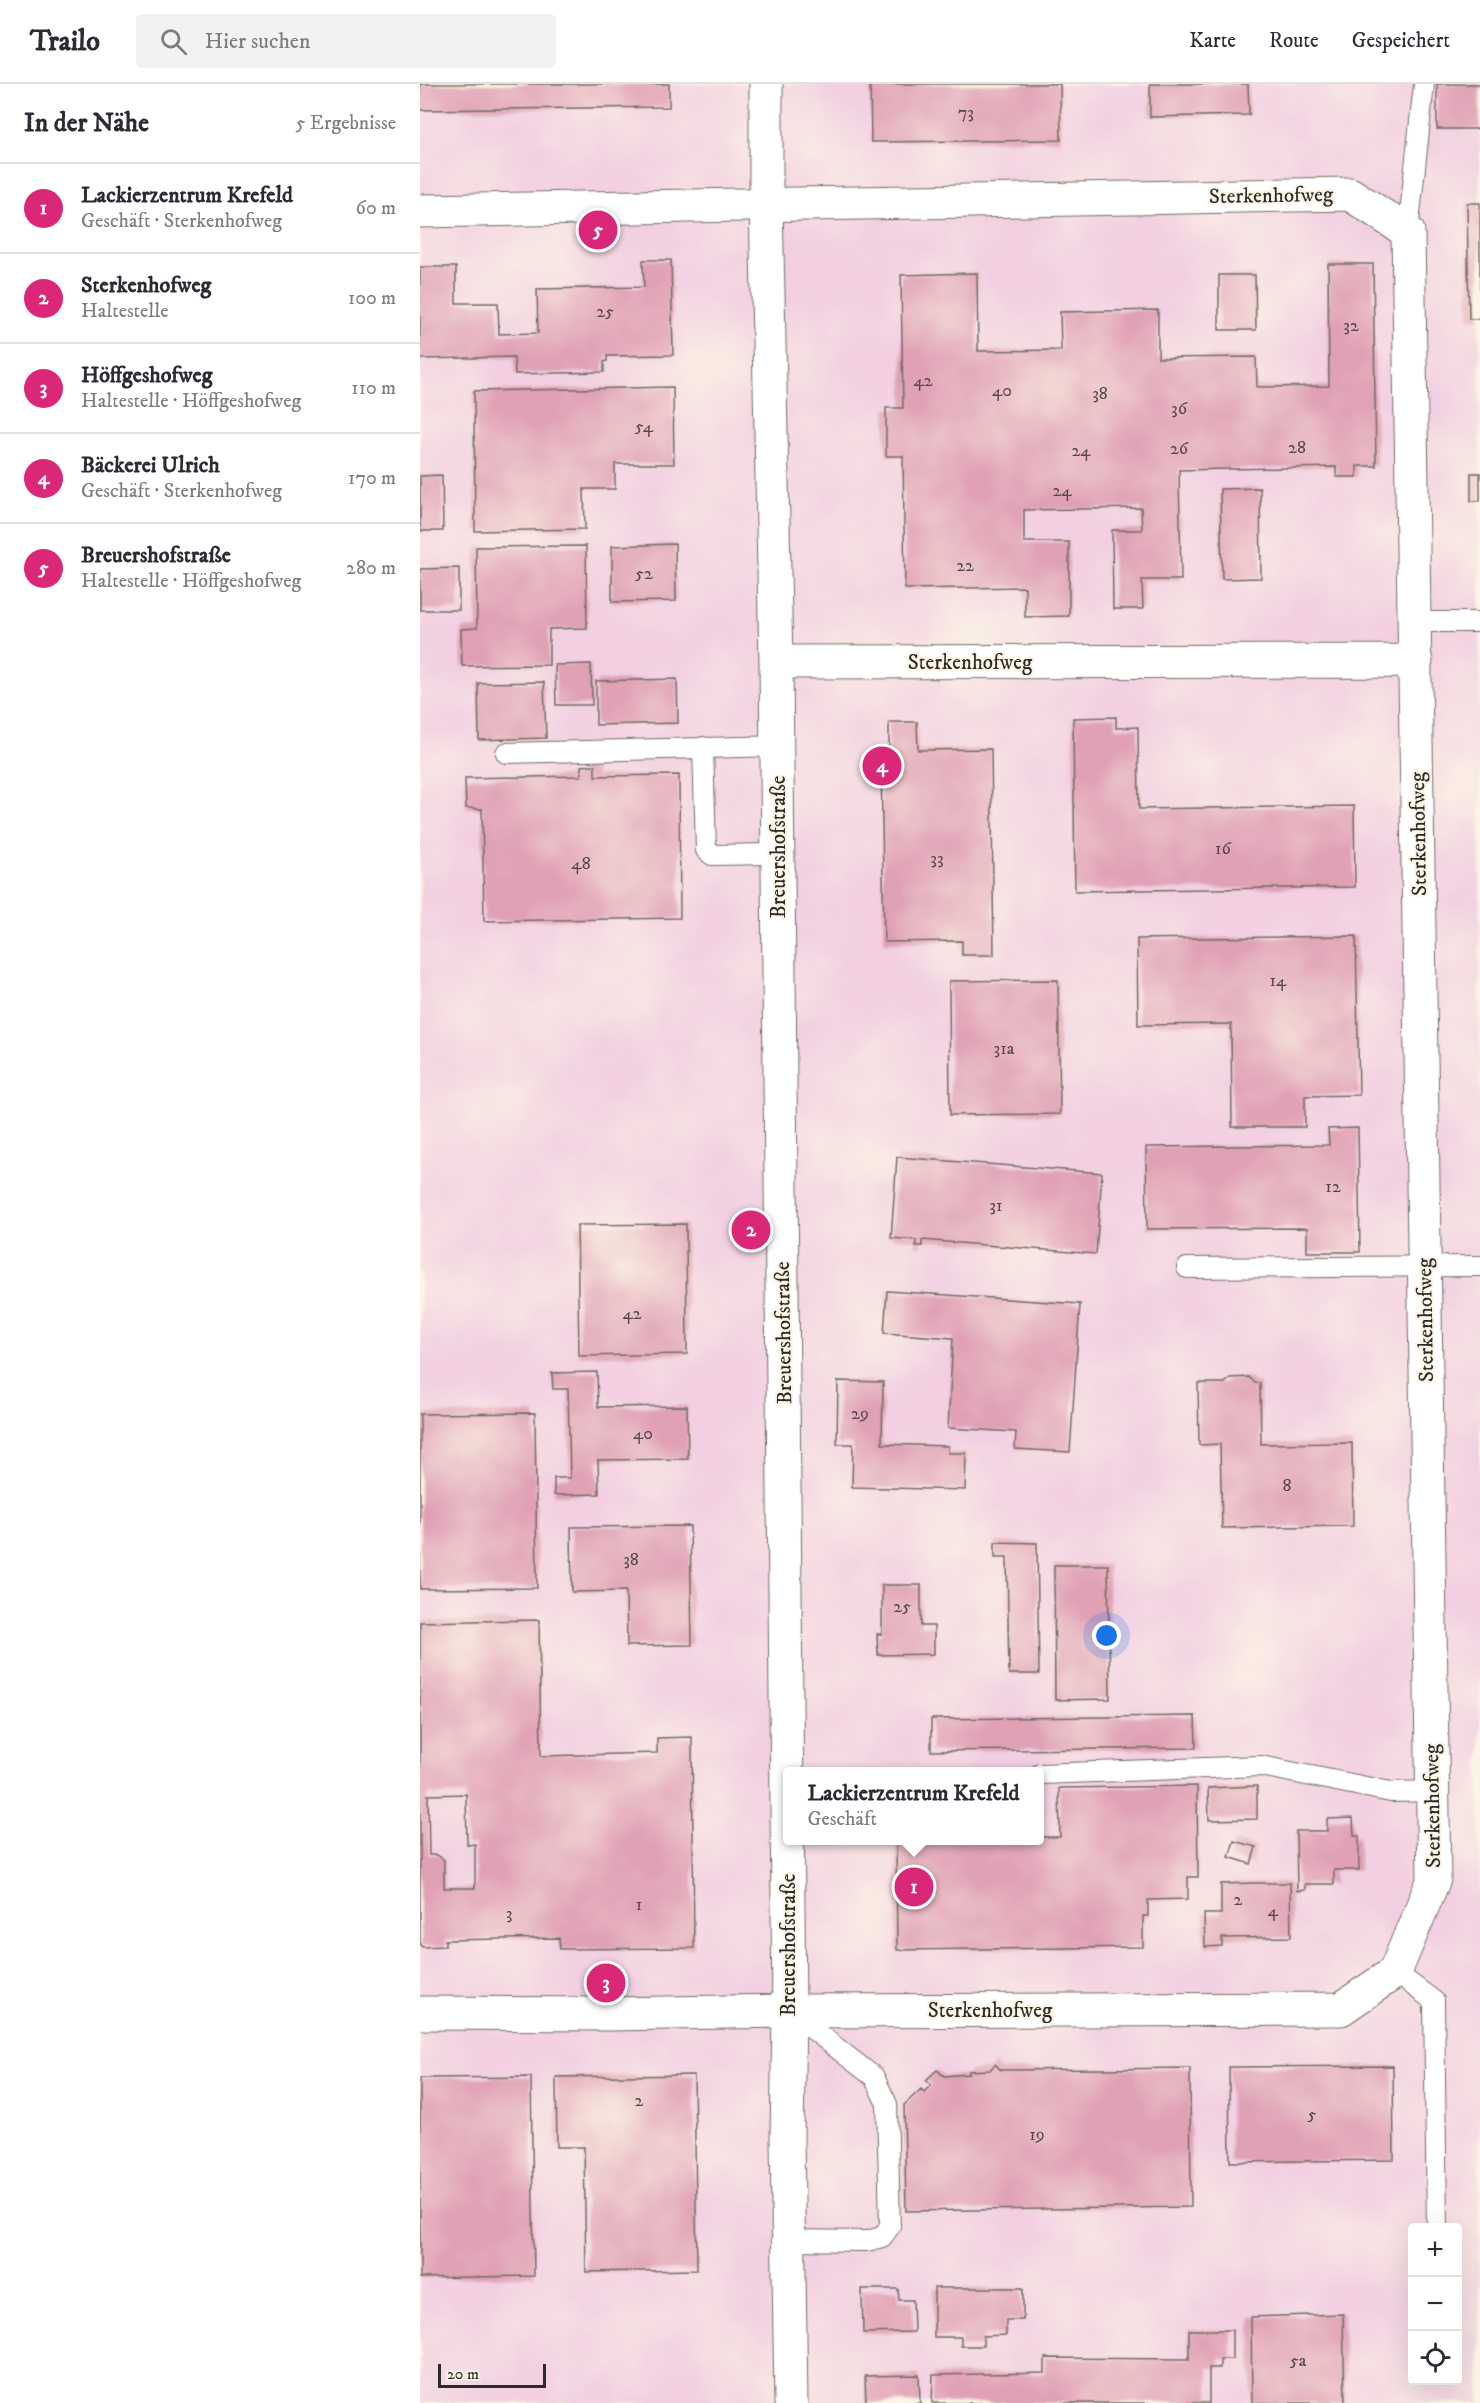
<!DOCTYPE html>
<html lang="de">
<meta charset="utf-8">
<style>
:root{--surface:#fff;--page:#f2f2f3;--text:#2b2b33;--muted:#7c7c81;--line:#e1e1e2;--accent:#db2777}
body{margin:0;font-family:"IM FELL DW Pica",serif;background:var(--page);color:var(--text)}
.controls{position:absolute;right:18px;bottom:18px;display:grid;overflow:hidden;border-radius:6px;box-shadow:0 6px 24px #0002}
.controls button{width:54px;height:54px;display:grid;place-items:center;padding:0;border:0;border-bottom:2px solid var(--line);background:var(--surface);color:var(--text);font:30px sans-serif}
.scale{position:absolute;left:18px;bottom:15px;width:108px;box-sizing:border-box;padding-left:6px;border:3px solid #2b2b2b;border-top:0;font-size:16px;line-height:21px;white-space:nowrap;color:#2b2b2b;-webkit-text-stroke:4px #fcf5e5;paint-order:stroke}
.you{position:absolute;left:687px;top:1552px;width:21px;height:21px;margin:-15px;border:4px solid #fff;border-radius:50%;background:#1a73e8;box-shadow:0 0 0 9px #1a73e833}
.badge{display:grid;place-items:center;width:39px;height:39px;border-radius:50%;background:var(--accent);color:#fff;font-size:20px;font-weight:700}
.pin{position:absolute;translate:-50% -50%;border:3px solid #fff;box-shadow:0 2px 6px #0006}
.popup{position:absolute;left:363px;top:1683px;width:261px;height:78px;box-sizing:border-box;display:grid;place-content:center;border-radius:6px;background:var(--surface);filter:drop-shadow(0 2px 4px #0005);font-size:20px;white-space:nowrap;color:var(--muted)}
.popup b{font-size:22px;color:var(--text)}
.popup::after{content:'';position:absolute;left:50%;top:100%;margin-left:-12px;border:12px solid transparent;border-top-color:var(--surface)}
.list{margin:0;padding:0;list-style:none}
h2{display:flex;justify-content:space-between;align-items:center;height:78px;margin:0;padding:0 24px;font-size:26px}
h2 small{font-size:20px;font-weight:400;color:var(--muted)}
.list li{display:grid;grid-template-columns:39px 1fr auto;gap:18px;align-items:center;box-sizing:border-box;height:90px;padding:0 24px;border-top:2px solid var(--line)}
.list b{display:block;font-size:22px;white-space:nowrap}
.list p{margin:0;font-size:20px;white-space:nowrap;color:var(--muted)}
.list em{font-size:20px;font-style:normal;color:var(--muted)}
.icon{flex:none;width:33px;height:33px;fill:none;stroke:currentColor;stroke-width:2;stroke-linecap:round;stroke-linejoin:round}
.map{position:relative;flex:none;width:1060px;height:2319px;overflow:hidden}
header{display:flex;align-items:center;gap:36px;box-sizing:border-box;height:84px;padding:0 30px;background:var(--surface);border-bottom:2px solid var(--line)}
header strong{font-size:28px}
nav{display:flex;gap:33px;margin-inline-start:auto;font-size:21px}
.search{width:420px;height:54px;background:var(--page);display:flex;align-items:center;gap:15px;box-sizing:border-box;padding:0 21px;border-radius:6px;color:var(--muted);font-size:22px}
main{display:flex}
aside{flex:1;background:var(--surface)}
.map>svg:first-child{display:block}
.built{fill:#f2d0e2;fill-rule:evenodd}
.building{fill:#e0a0b6;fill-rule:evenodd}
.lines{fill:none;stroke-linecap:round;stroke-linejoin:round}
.lane-casing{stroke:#726c64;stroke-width:22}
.street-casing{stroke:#726c64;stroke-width:35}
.lane{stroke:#fff;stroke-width:20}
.street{stroke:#fff;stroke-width:33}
.labels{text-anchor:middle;stroke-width:4.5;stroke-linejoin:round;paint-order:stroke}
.number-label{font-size:18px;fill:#58484e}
.street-label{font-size:21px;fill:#2b2b2b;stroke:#fcf5e5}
</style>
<header>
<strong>Trailo</strong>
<div class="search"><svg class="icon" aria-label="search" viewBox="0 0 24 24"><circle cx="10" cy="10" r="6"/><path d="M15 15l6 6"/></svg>Hier suchen</div>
<nav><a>Karte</a><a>Route</a><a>Gespeichert</a></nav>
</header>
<main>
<aside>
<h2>In der Nähe<small>5 Ergebnisse</small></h2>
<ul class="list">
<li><span class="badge">1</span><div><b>Lackierzentrum Krefeld</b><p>Geschäft · Sterkenhofweg</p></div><em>60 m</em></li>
<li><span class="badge">2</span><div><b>Sterkenhofweg</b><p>Haltestelle</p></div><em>100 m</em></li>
<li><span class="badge">3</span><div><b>Höffgeshofweg</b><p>Haltestelle · Höffgeshofweg</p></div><em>110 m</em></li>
<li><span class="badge">4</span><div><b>Bäckerei Ulrich</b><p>Geschäft · Sterkenhofweg</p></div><em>170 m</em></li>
<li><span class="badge">5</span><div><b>Breuershofstraße</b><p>Haltestelle · Höffgeshofweg</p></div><em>280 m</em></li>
</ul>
</aside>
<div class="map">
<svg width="1060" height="2319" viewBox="0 0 1060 2319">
<rect width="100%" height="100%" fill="#fcf5e5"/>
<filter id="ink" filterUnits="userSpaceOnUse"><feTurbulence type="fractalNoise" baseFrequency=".0167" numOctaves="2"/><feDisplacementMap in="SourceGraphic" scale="12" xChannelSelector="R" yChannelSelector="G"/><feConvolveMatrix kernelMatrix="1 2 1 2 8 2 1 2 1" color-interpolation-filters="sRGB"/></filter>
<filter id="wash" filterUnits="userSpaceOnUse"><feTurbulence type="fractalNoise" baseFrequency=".008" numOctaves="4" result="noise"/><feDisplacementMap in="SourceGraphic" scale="24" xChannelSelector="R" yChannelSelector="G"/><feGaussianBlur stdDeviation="1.35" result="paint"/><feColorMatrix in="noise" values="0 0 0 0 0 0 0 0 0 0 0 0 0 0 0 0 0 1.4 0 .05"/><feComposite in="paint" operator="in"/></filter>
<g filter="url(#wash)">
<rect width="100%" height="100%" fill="#f7e6cd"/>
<path class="built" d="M0 0H1060V2319H0ZM368 1688H620V1756H368ZM992 2144H1038V2296H992Z"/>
<g id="blocks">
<path class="building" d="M0 0H249V23L0 26Z
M450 0H640L641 56 451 58Z
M730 0H828L829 31 730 33Z
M1017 0H1060V45H1017Z
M1047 119H1060V235H1049Z
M223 176H251L253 271 187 272V277L184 278V288L95 290 94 273 0 275V183H36V219H78L79 250 118 249 117 205 224 203Z
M908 180H953L956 382H937V393H916V383L759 386 761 496H722L723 525H693L692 446H722L721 424 604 426V458H649V532L605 533V503L485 505 483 372H466V324H483L481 191 557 189 558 267 641 266 640 228 738 226V274L836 273 837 303 909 302Z
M799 191H835L836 246H799Z
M253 303 254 380H195V405H164L165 445 55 447 54 307Z
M1051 389H1060V417H1051Z
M22 391 23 447H0V392Z
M840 404 841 494 802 495 800 405Z
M255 460 256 517 192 518V462Z
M166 462 167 544 129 545V581L42 582 41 545 57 544 56 463Z
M39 484V526H0V485Z
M171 580 172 621H136L135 581Z
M257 595 258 639 176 641V597Z
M124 598 126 654 59 656 58 599Z
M696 633V644L718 643 719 725 934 722 935 803 655 807 653 634Z
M469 638H497L498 666 571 665 574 871H542V857L464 858 461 676 469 667Z
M175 681V692L259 691 260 834 64 837 62 725 46 724 45 694 161 692V682Z
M936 852 939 1011 885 1012V1043H812L811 940 718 941 717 855Z
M638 896 640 1030 530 1031 529 897Z
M938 1044 940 1168H887V1144L727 1145 726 1063 909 1061 908 1045Z
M477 1073 682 1089 676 1170 502 1156V1162H496V1156L471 1154Z
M266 1140 267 1270 159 1272 157 1141Z
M467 1207 660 1220 650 1368 595 1365 596 1348 528 1344 533 1254 464 1249Z
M177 1288 178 1323 267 1322 268 1375 178 1376 179 1410 134 1411V1394H150L148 1305H133L132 1289Z
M829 1293 835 1299H840L841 1360 932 1359 933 1442 802 1444 800 1360 779 1361 778 1299H805L810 1294Z
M418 1297 463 1298 462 1360 528 1362V1369H546L545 1406 432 1403 433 1360H417Z
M115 1329 117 1504 0 1505V1330Z
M270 1442 272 1561 207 1562 206 1507 152 1508 151 1443Z
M575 1458 617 1459 619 1590H589L587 1473H575Z
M634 1481H688L690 1615 635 1616Z
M462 1501H501V1542H514V1570L458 1571 457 1550H462Z
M119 1536 121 1672 237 1669V1654L272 1653 274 1864 140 1865 139 1854 25 1856V1862L2 1863 0 1861V1538ZM46 1710 47 1761 55 1760V1804H24V1776L17 1771H9L8 1711Z
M775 1632 776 1664 511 1667V1635Z
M777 1702 778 1793H768V1815L728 1816V1832H723V1863L477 1866 476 1756H620V1753H640L639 1704Z
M837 1702V1735L789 1736 788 1704Z
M933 1734 934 1752H939V1786H914V1800H885V1806L877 1807 876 1747H907V1735Z
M814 1757 836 1763 831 1780 809 1773Z
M836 1799H870L871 1853 802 1854V1862L785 1863 784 1830H801V1800Z
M575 1980 581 1986 770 1984 771 2123 486 2127 484 2021 501 2005 504 2008 511 2001 506 1996 517 1986 524 1992 549 1990V1987L570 1986Z
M973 1982 974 2076 810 2078 809 1983Z
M274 1991 277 2186 166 2188 164 2063H137L136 1993Z
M111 1993 114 2192 0 2194V1994Z
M514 2204H603V2236H586V2251L563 2252V2262H541V2253H514Z
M442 2205H478L479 2216H493L494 2248 443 2249Z
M923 2230 925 2319H832L831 2233Z
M769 2246H812V2275H800V2284H789V2319H512L513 2291 625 2289V2274L769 2275Z
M499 2291 500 2319H446L445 2292Z"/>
</g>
</g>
<g filter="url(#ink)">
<use href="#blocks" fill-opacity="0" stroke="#726c64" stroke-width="1.5"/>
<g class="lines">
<defs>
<path id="lane" d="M988 148 1004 0
M995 538H1060
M283 663 286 766 292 771 358 770
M86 669 357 662
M767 1184 1060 1182
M620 1690 841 1682 971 1708 1012 1707
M975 1888 1014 1917 1017 2144
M368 2156 447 2157 462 2153 470 2142 467 2020 454 1993 369 1927"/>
<path id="street" d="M346 0V119L356 578 369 1927 367 2055 371 2319
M0 127 930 110 988 148 1014 1795 975 1888 921 1925 369 1927 190 1930 0 1929
M356 578 996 577"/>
</defs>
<use href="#lane" class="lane-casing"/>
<use href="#street" class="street-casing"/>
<use href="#lane" class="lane"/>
<use href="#street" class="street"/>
</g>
</g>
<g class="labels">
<g class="number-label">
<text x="546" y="34">73</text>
<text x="185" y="233">25</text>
<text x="931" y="247">32</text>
<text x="503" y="302">42</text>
<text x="582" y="312">40</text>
<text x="680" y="315">38</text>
<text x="759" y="330">36</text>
<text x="224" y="348">54</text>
<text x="877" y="369">28</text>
<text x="759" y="370">26</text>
<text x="661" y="372">24</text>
<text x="642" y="412">24</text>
<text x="545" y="487">22</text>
<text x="224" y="495">52</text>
<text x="803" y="770">16</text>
<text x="517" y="780">33</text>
<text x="161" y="785">48</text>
<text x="858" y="902">14</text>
<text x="584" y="970">31a</text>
<text x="913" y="1108">12</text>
<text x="576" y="1127">31</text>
<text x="212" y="1235">42</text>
<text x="440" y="1335">29</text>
<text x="223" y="1355">40</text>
<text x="867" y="1407">8</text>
<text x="211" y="1481">38</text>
<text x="482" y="1528">25</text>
<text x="818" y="1821">2</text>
<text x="219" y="1826">1</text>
<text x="853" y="1832">4</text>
<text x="89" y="1835">3</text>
<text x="219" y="2022">2</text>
<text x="892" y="2036">5</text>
<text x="617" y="2056">19</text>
<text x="878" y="2282">5a</text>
</g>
<g class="street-label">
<text transform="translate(851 111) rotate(-1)" y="7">Sterkenhofweg</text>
<text x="550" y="585">Sterkenhofweg</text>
<text transform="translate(998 750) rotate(-91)" y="7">Sterkenhofweg</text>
<text transform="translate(358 763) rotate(-90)" y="7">Breuershofstraße</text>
<text transform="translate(1005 1236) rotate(-91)" y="7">Sterkenhofweg</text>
<text transform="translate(363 1249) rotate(-91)" y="7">Breuershofstraße</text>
<text transform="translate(1012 1722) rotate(-91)" y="7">Sterkenhofweg</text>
<text transform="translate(368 1861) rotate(-90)" y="7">Breuershofstraße</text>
<text x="570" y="1933">Sterkenhofweg</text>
</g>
</g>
</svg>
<div class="controls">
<button>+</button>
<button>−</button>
<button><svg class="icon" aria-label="locate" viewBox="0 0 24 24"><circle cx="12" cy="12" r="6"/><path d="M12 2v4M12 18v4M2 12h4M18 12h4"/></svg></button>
</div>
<div class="scale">20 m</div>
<div class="you"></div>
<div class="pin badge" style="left:494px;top:1803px">1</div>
<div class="popup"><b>Lackierzentrum Krefeld</b>Geschäft</div>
<div class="pin badge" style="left:331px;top:1146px">2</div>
<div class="pin badge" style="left:186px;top:1899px">3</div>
<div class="pin badge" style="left:462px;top:682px">4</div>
<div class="pin badge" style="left:178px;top:146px">5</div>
</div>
</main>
